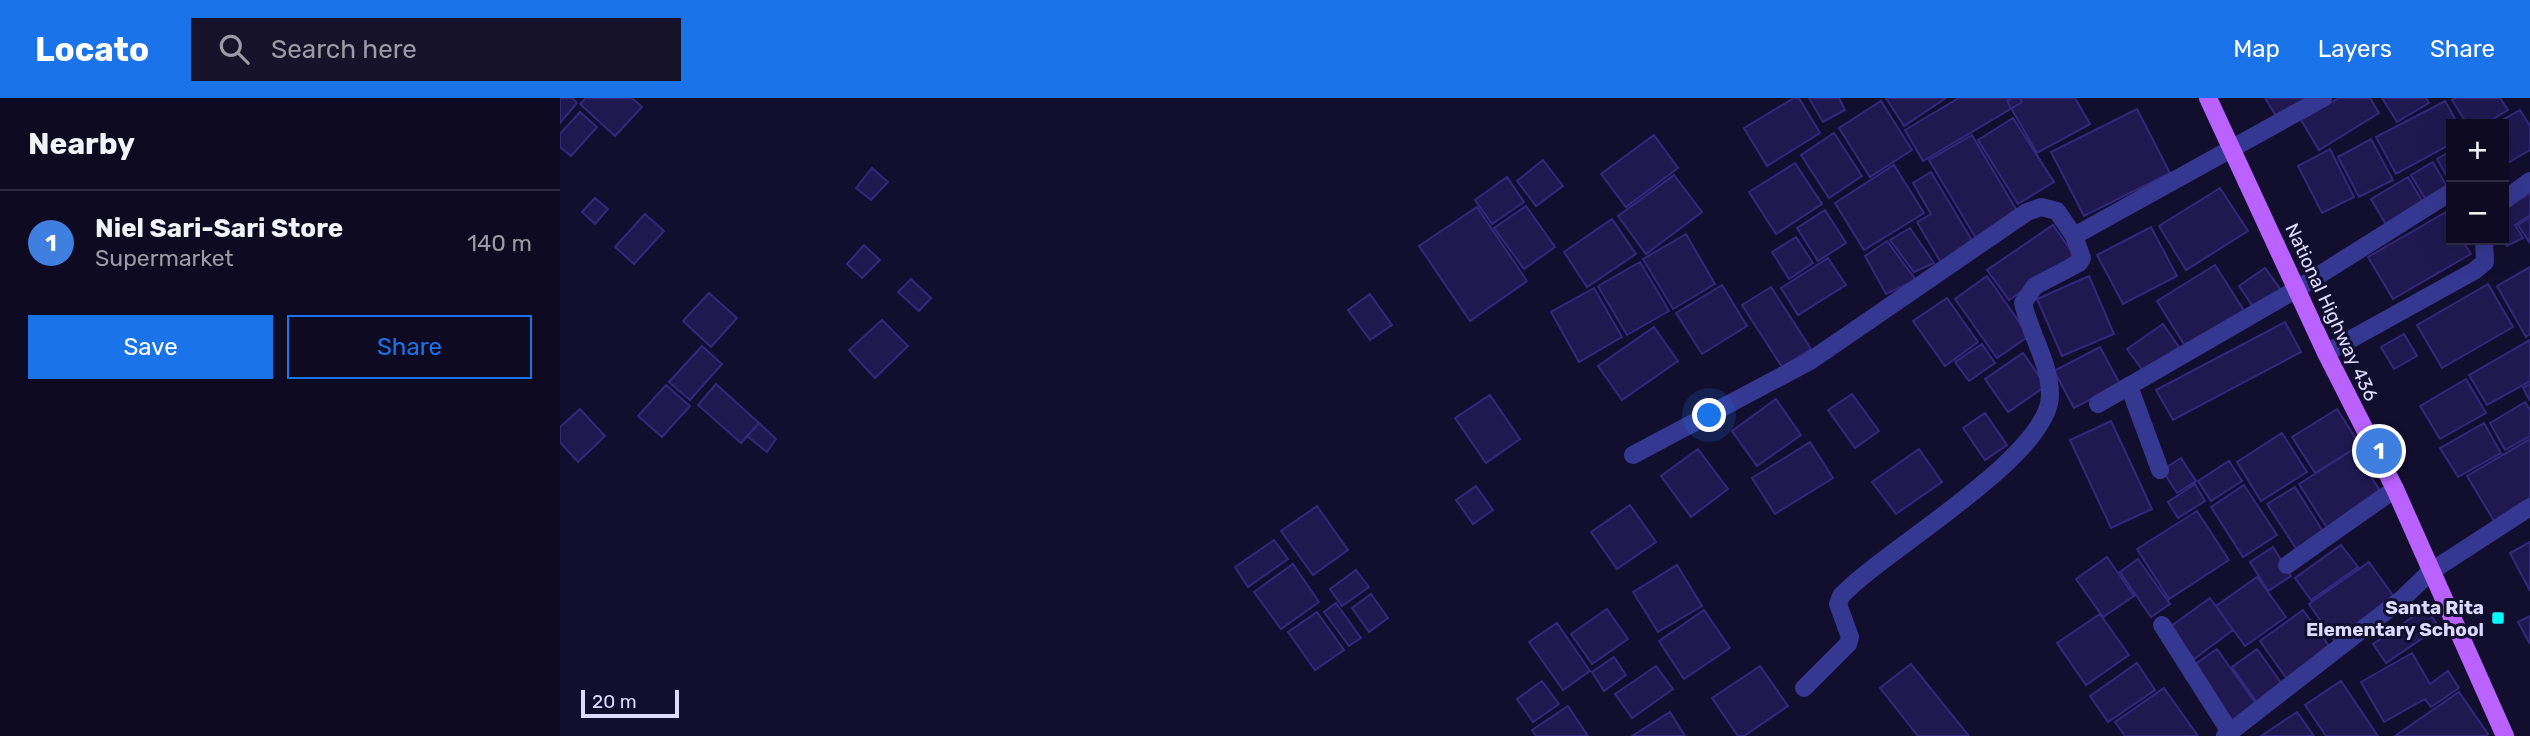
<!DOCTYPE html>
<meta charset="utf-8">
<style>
:root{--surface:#0e0a22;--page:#17132a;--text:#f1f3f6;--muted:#9b9aa5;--line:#2e2b40;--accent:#1a73e8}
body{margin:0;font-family:Rubik,sans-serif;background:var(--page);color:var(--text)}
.controls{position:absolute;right:21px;top:21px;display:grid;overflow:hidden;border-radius:0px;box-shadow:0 7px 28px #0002}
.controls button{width:63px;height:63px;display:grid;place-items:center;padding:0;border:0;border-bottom:2px solid var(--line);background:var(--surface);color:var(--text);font:35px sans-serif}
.scale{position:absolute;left:21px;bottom:18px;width:98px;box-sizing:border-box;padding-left:7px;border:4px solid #dcdbff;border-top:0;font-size:19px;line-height:24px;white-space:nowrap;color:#dcdbff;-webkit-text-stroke:5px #120e2d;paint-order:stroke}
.you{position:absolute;left:1150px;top:318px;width:24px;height:24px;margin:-18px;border:5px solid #fff;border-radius:50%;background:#1a73e8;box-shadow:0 0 0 10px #1a73e833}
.badge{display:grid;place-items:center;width:46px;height:46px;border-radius:50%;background:var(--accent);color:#fff;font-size:23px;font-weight:700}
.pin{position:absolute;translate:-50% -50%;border:4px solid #fff;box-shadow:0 2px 7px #0006}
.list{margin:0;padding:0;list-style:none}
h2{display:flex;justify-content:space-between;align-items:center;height:91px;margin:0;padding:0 28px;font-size:30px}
h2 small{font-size:23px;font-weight:400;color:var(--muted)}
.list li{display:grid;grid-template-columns:46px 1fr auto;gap:21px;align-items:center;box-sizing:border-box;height:105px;padding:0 28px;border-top:2px solid var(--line)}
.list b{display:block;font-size:26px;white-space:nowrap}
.list p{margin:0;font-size:23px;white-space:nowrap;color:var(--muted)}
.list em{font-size:23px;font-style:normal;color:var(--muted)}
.actions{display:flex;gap:14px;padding:21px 28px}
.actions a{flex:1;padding:16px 0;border:2px solid var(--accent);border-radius:0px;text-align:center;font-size:24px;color:var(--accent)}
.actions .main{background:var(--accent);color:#fff}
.icon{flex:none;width:38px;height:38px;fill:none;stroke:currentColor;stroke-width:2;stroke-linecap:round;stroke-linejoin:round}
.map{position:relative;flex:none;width:1970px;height:638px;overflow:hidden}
header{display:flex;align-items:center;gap:42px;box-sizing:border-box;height:98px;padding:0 35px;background:var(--accent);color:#fff}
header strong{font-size:33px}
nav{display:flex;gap:38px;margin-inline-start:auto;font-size:24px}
.search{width:490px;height:63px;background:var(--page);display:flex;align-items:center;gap:18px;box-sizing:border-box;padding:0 24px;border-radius:0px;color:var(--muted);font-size:26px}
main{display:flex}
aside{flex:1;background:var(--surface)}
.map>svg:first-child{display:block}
.building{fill:#201950;stroke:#33287e;stroke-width:2}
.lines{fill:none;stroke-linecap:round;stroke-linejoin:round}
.lane{stroke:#353891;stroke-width:18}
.street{stroke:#353891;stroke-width:18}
.primary{stroke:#b962ff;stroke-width:18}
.poi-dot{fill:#07f8ff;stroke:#120e2d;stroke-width:2.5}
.labels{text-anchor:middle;stroke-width:6;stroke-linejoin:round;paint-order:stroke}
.street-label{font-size:19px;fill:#dcdbff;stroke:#120e2d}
.poi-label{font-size:19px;font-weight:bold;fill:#dcdbff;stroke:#120e2d;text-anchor:end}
</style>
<header>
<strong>Locato</strong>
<div class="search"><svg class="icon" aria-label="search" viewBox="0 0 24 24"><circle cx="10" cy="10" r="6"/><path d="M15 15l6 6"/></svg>Search here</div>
<nav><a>Map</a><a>Layers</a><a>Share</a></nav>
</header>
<main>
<aside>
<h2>Nearby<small></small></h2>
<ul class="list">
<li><span class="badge" style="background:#3f7fe0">1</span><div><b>Niel Sari-Sari Store</b><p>Supermarket</p></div><em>140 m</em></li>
</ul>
<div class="actions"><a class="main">Save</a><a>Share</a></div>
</aside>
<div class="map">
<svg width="1970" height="638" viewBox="0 0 1970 638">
<rect width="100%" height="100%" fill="#120e2d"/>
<path class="building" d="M0 0H12L17 5 0 25Z
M26 0H72L82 9 55 38 20 6Z
M1234 0H1239L1260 35 1207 68 1184 30Z
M1249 0H1279L1285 12 1263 24Z
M1326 0H1386L1344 28Z
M1399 0H1460L1462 4 1363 63 1345 32Z
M1453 0H1515L1530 26 1477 55 1447 3Z
M1705 0H1751L1718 21Z
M1779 0H1810L1819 15 1759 52 1741 22Z
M1822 0H1866L1869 5 1837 24Z
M1895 0H1940L1948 12 1925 26H1907L1892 2Z
M1321 3 1352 52 1310 79 1279 30Z
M1885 3 1898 26H1891V46L1836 76 1816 39Z
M1577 11 1610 75 1524 118 1491 54Z
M1960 12 1970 28V52L1944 67V26H1935Z
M20 14 37 29 11 58 0 49V36Z
M1453 20 1494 84 1458 106 1418 42Z
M1274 35 1302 78 1269 100 1241 57Z
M1094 37 1118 70 1066 109 1041 76Z
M1412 37 1460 118 1417 142 1369 62Z
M1811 41 1833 82 1799 99 1778 59Z
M1770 51 1794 99 1762 115 1738 68Z
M1891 53V86L1877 61Z
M983 62 1003 88 976 108 957 83Z
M1873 64 1890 94 1868 106 1851 77Z
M1235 65 1262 106 1216 136 1189 94Z
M1334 67 1364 115 1304 152 1275 105Z
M312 70 328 84 311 102 296 90Z
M1371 74 1416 149 1383 168 1357 124 1371 116 1353 85Z
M1114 77 1142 114 1086 156 1058 118Z
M947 79 964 104 932 126 915 102Z
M1848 79 1865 108 1828 130 1811 101Z
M1660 90 1688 133 1626 172 1599 128Z
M1970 95V117L1955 127 1963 140 1947 148 1944 141V112Z
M35 100 48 111 35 126 22 114Z
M966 108 995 149 964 171 934 130Z
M917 109 967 183 910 223 859 148Z
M1265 112 1286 145 1258 163 1237 130Z
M1886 114 1891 123V142H1902L1911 156 1833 201 1808 159Z
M85 116 104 133 74 166 55 149Z
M1970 119V145L1958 127Z
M1052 121 1076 156 1027 189 1004 154Z
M1493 127 1514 157 1449 202 1427 172Z
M1591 129 1617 178 1563 206 1537 157Z
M1350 130 1374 165 1354 174 1330 142Z
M1126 136 1155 186 1113 211 1083 161Z
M1236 139 1253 165 1229 181 1212 154Z
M1327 143 1356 182 1326 196 1305 158Z
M304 147 320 162 302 180 287 166Z
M1268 160 1286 187 1238 217 1221 190Z
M1080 164 1109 213 1067 237 1038 188Z
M1655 167 1685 214 1627 251 1597 203Z
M1970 169V236L1966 239 1937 188Z
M1705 170 1721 192 1694 210 1679 188Z
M1427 178 1469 238 1437 260 1395 201Z
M1529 178 1554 236 1502 258 1477 201Z
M351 181 371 200 359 213 338 194Z
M1928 186 1953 229 1882 270 1857 227Z
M1162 187 1187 228 1142 256 1116 215Z
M1211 189 1251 251 1222 269 1182 207Z
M1034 190 1062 239 1019 264 991 214Z
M149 195 177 220 151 249 123 223Z
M810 196 832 227 810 242 788 212Z
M1387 200 1418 244 1385 268 1353 223Z
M322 222 348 248 315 280 289 252Z
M1725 224 1741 254 1613 322 1596 292Z
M1603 226 1619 249 1584 274 1567 251Z
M1094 229 1118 263 1062 302 1038 268Z
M1844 236 1857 258 1834 271 1821 249Z
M1970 242V283L1927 307 1909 277Z
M1422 246 1435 265 1409 283 1395 264Z
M142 248 162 266 130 302 109 284Z
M1540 249 1560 286 1514 310 1494 273Z
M1463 255 1486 288 1448 314 1425 281Z
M1906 281 1926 315 1880 341 1860 308Z
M156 286 199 325 181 345 138 307Z
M1970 286V303L1963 290Z
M106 287 130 308 102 339 78 318Z
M1292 296 1319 333 1295 350 1268 312Z
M930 297 960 341 926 365 895 320Z
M1216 301 1241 337 1197 368 1172 333Z
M1965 304 1970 312V338L1945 352 1930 325Z
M20 311 45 338 18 364 0 344V329Z
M1777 311 1800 347 1755 375 1732 339Z
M1425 315 1447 347 1425 362 1403 330Z
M1551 323 1592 411 1551 430 1510 342Z
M199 325 216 341 207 354 187 338Z
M1924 325 1941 355 1898 379 1880 350Z
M1722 335 1747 374 1701 403 1677 364Z
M1970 341V402L1934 423 1907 378Z
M1250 344 1273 380 1215 416 1192 380Z
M1138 351 1168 391 1131 419 1101 378Z
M1359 351 1382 384 1336 416 1312 384Z
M1794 351 1822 396 1767 430 1739 386Z
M1621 360 1636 383 1617 395 1602 372Z
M1669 363 1682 383 1651 403 1638 383Z
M1635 386 1645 403 1618 420 1608 404Z
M1684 387 1717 437 1683 459 1651 409Z
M916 388 933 412 913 426 896 402Z
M1735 389 1764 435 1737 452 1707 406Z
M1070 407 1096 444 1057 471 1031 434Z
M757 408 788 452 753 477 721 433Z
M1637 413 1669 462 1609 501 1577 451Z
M714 442 728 461 688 489 675 469Z
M1970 444V493L1950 455Z
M1781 447 1798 469 1751 502 1735 480Z
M1713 449 1731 478 1708 493 1690 464Z
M1547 459 1574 498 1543 519 1516 481Z
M1578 461 1610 506 1591 519 1560 474Z
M1809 464 1837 503 1776 545 1749 506Z
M733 466 759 504 721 531 694 494Z
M1117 467 1142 508 1098 534 1073 494Z
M796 472 809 489 782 508 770 491Z
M1697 479 1726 519 1685 548 1656 508Z
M811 496 828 520 809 534 792 510Z
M1650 500 1673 532 1634 561 1610 529Z
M776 505 801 540 789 548 764 514Z
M1866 510 1879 529 1826 565 1813 546Z
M1047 511 1068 541 1032 566 1011 536Z
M1144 512 1170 550 1124 581 1099 543Z
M1743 512 1772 552 1729 584 1700 543Z
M757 514 784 552 755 572 728 534Z
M1540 516 1569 557 1526 587 1497 545Z
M1970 518V546L1958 524Z
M997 525 1030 573 1003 592 969 544Z
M1657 551 1696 606 1670 624 1631 569Z
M1697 551 1724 589 1699 607 1672 569Z
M1852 555 1870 586 1888 573 1899 590 1871 609 1865 601 1824 624 1801 584Z
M1054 559 1066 577 1044 593 1032 574Z
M1577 565 1595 592 1548 624 1530 598Z
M1351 566 1409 638H1358L1320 590Z
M1096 568 1113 591 1072 620 1055 596Z
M1200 568 1228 608 1184 638H1178L1152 600Z
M982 583 999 606 973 624 957 601Z
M1781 583 1818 638H1766L1745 607Z
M1604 590 1638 638H1565L1555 624Z
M1899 594 1928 636 1926 638H1835Z
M1008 608 1028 638H976L972 632Z
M1110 614 1125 638H1072Z
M1737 614 1754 638H1701Z"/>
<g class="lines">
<path class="lane" d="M1737 191 1891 94
M1569 288 1600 372
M1727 467 1835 391
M1870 474 1970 409"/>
<path class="street" d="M1944 102 1970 83
M1514 138 1763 0
M1766 255 1914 173 1925 164 1924 142
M1538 306 1737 191
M1073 357 1250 263 1467 114 1481 109 1497 113 1514 138 1522 160 1519 165 1475 188 1463 205C1470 236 1490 265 1490 297 1490 358 1324 452 1281 498L1278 506 1290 539 1288 546 1244 590
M1602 527 1670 634
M1665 638 1843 500 1870 474"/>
<path class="primary" d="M1648 0 1766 255 1835 391 1945 638"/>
</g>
<rect class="poi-dot" x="1931" y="513" width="14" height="14" rx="3.5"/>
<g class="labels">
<g class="street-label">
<text transform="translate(1772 214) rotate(65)" y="7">National Highway 436</text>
</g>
<g class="poi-label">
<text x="1924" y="516">Santa Rita<tspan x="1924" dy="22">Elementary School</tspan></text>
</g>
</g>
</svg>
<div class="controls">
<button>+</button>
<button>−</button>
</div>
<div class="scale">20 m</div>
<div class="you"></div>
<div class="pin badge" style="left:1819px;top:353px;background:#3f7fe0">1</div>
</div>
</main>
